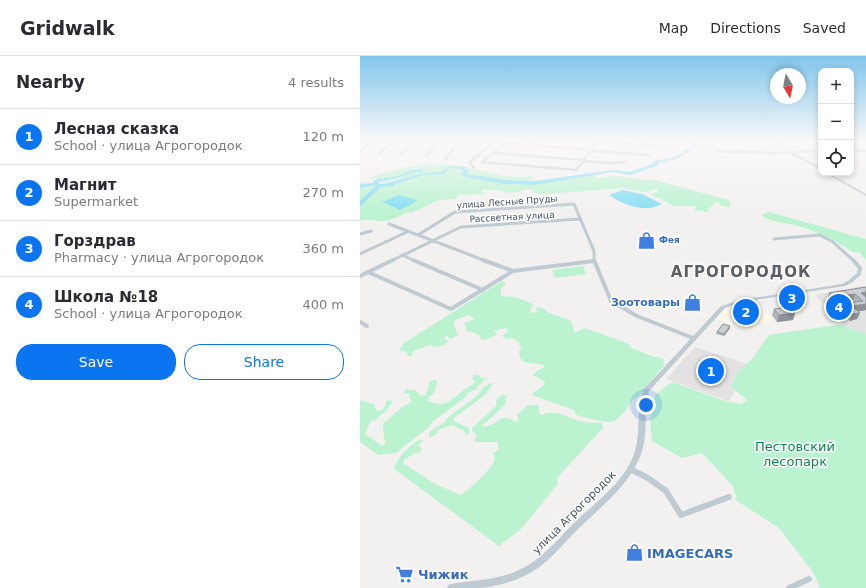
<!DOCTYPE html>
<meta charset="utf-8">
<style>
:root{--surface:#fff;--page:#f7f7f7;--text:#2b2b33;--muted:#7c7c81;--line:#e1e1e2;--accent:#0b74f1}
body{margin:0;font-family:"DejaVu Sans",sans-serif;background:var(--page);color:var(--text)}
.controls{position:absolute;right:12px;top:12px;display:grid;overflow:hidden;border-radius:8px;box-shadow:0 2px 6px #0003}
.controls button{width:36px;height:36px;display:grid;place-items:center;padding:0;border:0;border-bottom:1px solid var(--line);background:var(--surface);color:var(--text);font:20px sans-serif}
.compass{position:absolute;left:410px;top:12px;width:36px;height:36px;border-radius:50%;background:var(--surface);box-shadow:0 2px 6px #0003;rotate:170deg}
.you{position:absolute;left:286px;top:349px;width:14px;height:14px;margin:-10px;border:3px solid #fff;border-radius:50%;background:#1a73e8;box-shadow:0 0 0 6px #1a73e833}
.badge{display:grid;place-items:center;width:26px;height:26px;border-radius:50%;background:var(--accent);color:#fff;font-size:13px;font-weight:700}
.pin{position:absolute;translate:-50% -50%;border:2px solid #fff;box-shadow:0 1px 4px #0006}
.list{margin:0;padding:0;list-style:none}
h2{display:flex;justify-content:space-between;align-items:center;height:52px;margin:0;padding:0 16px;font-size:17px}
h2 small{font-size:13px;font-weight:400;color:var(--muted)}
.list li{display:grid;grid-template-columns:26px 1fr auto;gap:12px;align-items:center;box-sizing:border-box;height:56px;padding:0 16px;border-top:1px solid var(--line)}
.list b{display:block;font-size:15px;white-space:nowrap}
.list p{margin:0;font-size:13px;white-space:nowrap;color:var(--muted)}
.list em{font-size:13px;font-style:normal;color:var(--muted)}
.actions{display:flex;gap:8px;padding:12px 16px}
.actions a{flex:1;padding:9px 0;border:1px solid var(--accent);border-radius:16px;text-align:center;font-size:14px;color:var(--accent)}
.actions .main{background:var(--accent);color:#fff}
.icon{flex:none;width:22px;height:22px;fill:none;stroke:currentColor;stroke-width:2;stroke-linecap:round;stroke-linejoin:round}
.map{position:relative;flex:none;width:506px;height:532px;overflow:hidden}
header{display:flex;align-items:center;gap:24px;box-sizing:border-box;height:56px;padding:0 20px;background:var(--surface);border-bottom:1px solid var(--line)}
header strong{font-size:19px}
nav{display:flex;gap:22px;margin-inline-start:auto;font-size:14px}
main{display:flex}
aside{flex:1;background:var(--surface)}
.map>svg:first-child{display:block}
.commercial{fill:#fdf7e9}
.education{fill:#e4e1e2}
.green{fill:#bbf3d0}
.water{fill:#85def3}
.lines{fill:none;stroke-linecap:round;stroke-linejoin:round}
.river{fill:#85def3;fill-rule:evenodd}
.minor-far3{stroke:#bfcbd3;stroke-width:2.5}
.minor-far2{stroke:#bfcbd3;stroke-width:3}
.minor-far1{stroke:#bfcbd3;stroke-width:4}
.minor{stroke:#bfcbd3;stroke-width:6}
.tertiary{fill:#bfcbd3;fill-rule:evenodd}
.wall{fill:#afb2b7;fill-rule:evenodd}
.shaded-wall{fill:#8e9195}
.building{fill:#cbcfd5;stroke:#8e9195;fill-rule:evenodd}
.labels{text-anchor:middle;stroke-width:3;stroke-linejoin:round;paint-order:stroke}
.far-street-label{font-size:9px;fill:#46545f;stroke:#fff}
.far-shop-label{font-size:9px;font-weight:bold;fill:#366cbe;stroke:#fff;text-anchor:start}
.shop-label{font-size:11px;font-weight:bold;fill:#366cbe;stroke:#fff;text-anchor:end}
.street-label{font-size:11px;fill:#46545f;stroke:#fff}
.near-park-label{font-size:13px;fill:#108749;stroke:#fff}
.near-shop-label{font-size:13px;font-weight:bold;fill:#366cbe;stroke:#fff;text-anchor:start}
.district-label{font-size:15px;font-weight:bold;letter-spacing:1px;fill:#5c6065;stroke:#fff}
</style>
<header>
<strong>Gridwalk</strong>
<nav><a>Map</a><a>Directions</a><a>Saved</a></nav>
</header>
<main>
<aside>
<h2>Nearby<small>4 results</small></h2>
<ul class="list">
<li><span class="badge">1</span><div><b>Лесная сказка</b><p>School · улица Агрогородок</p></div><em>120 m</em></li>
<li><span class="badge">2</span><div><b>Магнит</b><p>Supermarket</p></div><em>270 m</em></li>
<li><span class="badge">3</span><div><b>Горздрав</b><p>Pharmacy · улица Агрогородок</p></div><em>360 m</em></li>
<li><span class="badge">4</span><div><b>Школа №18</b><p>School · улица Агрогородок</p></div><em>400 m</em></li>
</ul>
<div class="actions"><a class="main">Save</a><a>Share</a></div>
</aside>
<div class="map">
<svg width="506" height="532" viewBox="0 0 506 532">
<rect width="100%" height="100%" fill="#f3f0f0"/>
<path class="commercial" d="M400 248 413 265 397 267 399 270 398 274 389 275 356 263 365 253 369 252Z"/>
<path class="education" d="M503 230 506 233V278L486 271 455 239Z
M335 291 393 310 368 345 306 323Z"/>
<path class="green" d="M89 108C110 110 131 118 150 121 158 122 167 120 175 121L171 124 145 126 153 127 152 129 175 128 233 119 236 122 257 120 286 124H295L369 144 371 150 369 151 360 149 359 146H356L347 154 349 156 334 154 337 150H313L307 146 302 145V143L292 140 293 137 298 135V133L285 136 263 132 186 138 175 137 168 132 160 136 146 137 141 134H122L121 135 125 138 98 139 96 143 79 144 51 157 48 156C41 159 32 164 24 165 15 166 10 162 0 165V127L32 130 22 126 42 124 41 122 44 119 25 123 8 122 39 113 59 109Z
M409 156 506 183V204C504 202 501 198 500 197 497 196 494 197 491 195 477 185 459 177 442 171 429 166 412 168 401 159Z
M223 210 226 218 195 222 192 214Z
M142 225 145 226V228L141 233V240L155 241 173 248 170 254 172 257 177 256 176 252 180 251 186 254 187 256 211 265 215 277 225 272 269 288 272 292 294 301H298L303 303 304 309 278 341 273 343C269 350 261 361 254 365 247 368 223 361 216 359L214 354 172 339 174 336 184 329 185 326 173 319 178 314 185 311 184 309 164 306 160 302 159 294 163 292 160 290 159 286 152 282 146 283 142 280 148 275 146 272 133 275 137 278 133 281 123 284 119 280 118 278 107 275 104 267 115 263 109 259 95 264 94 269 98 279 91 283 87 280 83 281 88 285 85 289 74 291 70 289 53 295 52 300 49 301 45 295H39L44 287Z
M483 268 486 271 506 278V532H460L453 516 419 472 374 443 377 442 372 429 342 397 322 402 292 385 290 363 296 338 312 326 365 345 382 348 387 344 371 331 377 317 392 303 409 279Z
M114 319H119L121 322 128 323 122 326 115 334 107 337 106 341 72 366 69 371 36 397 18 399 0 386V344L14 348 17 355 22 354 26 349 25 346 28 344 32 345V347L24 357 19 360 17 363 10 366 5 378 21 389H24L26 384 24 383 23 368 42 351 52 346 49 341 50 338 44 337 45 333 55 334 61 340 66 339 70 325 75 324 77 325C76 332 75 338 69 341L68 345C87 353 92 342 105 333 109 330 112 330 115 325L112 324Z
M130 327 133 328 126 338 94 362V365L109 372V378L107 379 104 375 92 369 79 373 78 376 74 380 69 381V376L85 366 87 362 118 339 123 332Z
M142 339 148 340 145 343 146 345 145 349 122 370C137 373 138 354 156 366L159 364 157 359 168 349H178L180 359C198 353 204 361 220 365 227 367 235 366 242 367L243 372 197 422 198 428 161 473 139 490 34 413C39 399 48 390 61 383L63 385 58 389 62 392 59 397H55L44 404 43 407 75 428 101 439C113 430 128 417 135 404L133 397 138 394V386H116L114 384 117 381 115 377 112 376V372L136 350V344Z"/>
<path class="water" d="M262 134 282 138 302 148C285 157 265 150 249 139Z
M39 139 56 144 57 145 40 154 22 146Z"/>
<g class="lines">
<path class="river" d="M332 84H336L335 87 337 91 317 103 299 107V109L271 119 253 116 175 129 145 128 105 121 102 119 103 113 90 112 84 118 64 119 35 128 34 130 21 131 0 150V145L17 129 0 132V128L13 127 14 124C22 122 30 122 37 120 46 117 57 110 65 115L63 116 51 117 40 122 19 126V128L30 127 31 126 63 117 81 116 89 110 107 111 108 115V119L120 120 145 124 175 125 253 114 271 116 294 107V105L314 101 333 90 331 87Z"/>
<path class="minor-far3" d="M230 84 239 85
M0 85H135
M239 85 300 90
M144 87 232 94
M119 90 124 84
M0 95 13 84
M231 95 290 99
M356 95 413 97 461 95
M491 95H506
M20 97 35 84
M133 97 224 104
M41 99 55 84
M66 100 80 84
M85 104 100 84
M223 105 252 107 266 106
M122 106 216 114 240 84
M122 106 148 84
M113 111 110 106 136 84"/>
<path class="minor-far2" d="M29 168 58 179 95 156 214 148 234 195V205
M0 178 11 175
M58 179 126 205
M414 183 460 179 473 186 494 205
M0 198 49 175
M42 199 55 205
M31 205 101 171 220 163"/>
<path class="minor-far1" d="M53 204 123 234
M123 204 153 215
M234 204 251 245 277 260 333 282
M493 204 500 212 499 218
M8 216 91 253 153 215 234 205
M0 220 33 204
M0 266 7 270"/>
<path class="minor" d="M270 413 288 422 306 435 321 459 369 441
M429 532 449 523"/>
<path class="tertiary" d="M413 84H416L431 95 461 112V114L429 97Z
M465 117H469L506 138V140Z
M497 217H499L501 218 493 226 485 230 382 246 365 252 289 335C283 356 289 380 280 401 267 431 242 450 219 472 201 490 186 511 162 521 149 527 134 531 120 532 109 532 98 532 87 532L88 529 91 528C113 524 139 524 159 514 181 504 196 485 212 469 233 448 264 427 274 398 282 377 275 353 284 333L361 250 381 244 482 228 489 224Z"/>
</g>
<path class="wall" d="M506 231V254L498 255 500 257 497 263 490 265 467 244 469 237ZM493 244 495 246 489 247 486 245Z
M414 253 435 257 433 264 417 266 412 259Z
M370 270V272L364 280 356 278 357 276Z"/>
<path class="shaded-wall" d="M506 236V242L501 237Z
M495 238 493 244 479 247 480 240Z
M506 248V254L490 257 492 250Z
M435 257 433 264 417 266 419 259Z
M500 257 497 263 490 265 492 258Z
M370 270V272L364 280V278Z"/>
<path class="building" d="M506 231V236L501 237 506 241V248L492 250 500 257 492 258 469 237ZM495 238 503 245 489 247 480 240Z
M429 251 435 257 419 259 414 253Z
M363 268 370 270 364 278 357 276Z"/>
<linearGradient id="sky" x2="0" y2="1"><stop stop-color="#80c5ec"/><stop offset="0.53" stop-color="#faf8f8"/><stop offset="1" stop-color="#faf8f8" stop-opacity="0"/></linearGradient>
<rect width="506" height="159" fill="url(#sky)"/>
<defs>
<symbol id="shop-bare" viewBox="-9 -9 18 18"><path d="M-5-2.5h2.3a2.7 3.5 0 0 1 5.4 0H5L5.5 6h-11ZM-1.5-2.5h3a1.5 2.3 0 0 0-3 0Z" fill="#3f7fe0" stroke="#fff" stroke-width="2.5" paint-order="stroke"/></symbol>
<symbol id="supermarket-bare" viewBox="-9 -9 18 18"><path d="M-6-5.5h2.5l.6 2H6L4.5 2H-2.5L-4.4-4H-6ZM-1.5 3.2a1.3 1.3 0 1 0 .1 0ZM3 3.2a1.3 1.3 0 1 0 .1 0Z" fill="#3f7fe0" stroke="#fff" stroke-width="2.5" paint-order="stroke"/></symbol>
</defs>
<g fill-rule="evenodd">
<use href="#shop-bare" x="274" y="172" width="25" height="25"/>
<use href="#shop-bare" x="320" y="234" width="25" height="25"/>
<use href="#shop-bare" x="262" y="484" width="25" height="25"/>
<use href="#supermarket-bare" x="32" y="506" width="25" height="25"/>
</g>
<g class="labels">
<g class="far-street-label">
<text transform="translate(147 146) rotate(-4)" y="3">улица Лесные Пруды</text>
<text transform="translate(152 161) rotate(-3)" y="3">Рассветная улица</text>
</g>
<g class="far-shop-label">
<text x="299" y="187">Фея</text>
</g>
<g class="shop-label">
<text x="320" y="250">Зоотовары</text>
</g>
<g class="street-label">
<text transform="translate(214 456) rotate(-45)" y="4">улица Агрогородок</text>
</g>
<g class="near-park-label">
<text x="435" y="395">Пестовский<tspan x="435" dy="15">лесопарк</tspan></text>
</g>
<g class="near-shop-label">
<text x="287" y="502">IMAGECARS</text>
<text x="58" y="523">Чижик</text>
</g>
<g class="district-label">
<text x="381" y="221">АГРОГОРОДОК</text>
</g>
</g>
</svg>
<div class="controls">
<button>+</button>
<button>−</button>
<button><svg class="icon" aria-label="locate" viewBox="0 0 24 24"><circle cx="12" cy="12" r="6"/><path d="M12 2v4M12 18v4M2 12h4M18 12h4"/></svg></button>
</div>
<svg class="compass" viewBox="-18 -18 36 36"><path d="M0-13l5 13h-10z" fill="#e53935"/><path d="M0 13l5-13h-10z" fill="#7c7c81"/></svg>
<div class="you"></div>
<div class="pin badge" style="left:351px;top:315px">1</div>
<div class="pin badge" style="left:386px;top:256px">2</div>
<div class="pin badge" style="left:432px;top:242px">3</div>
<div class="pin badge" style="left:479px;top:251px">4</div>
</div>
</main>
